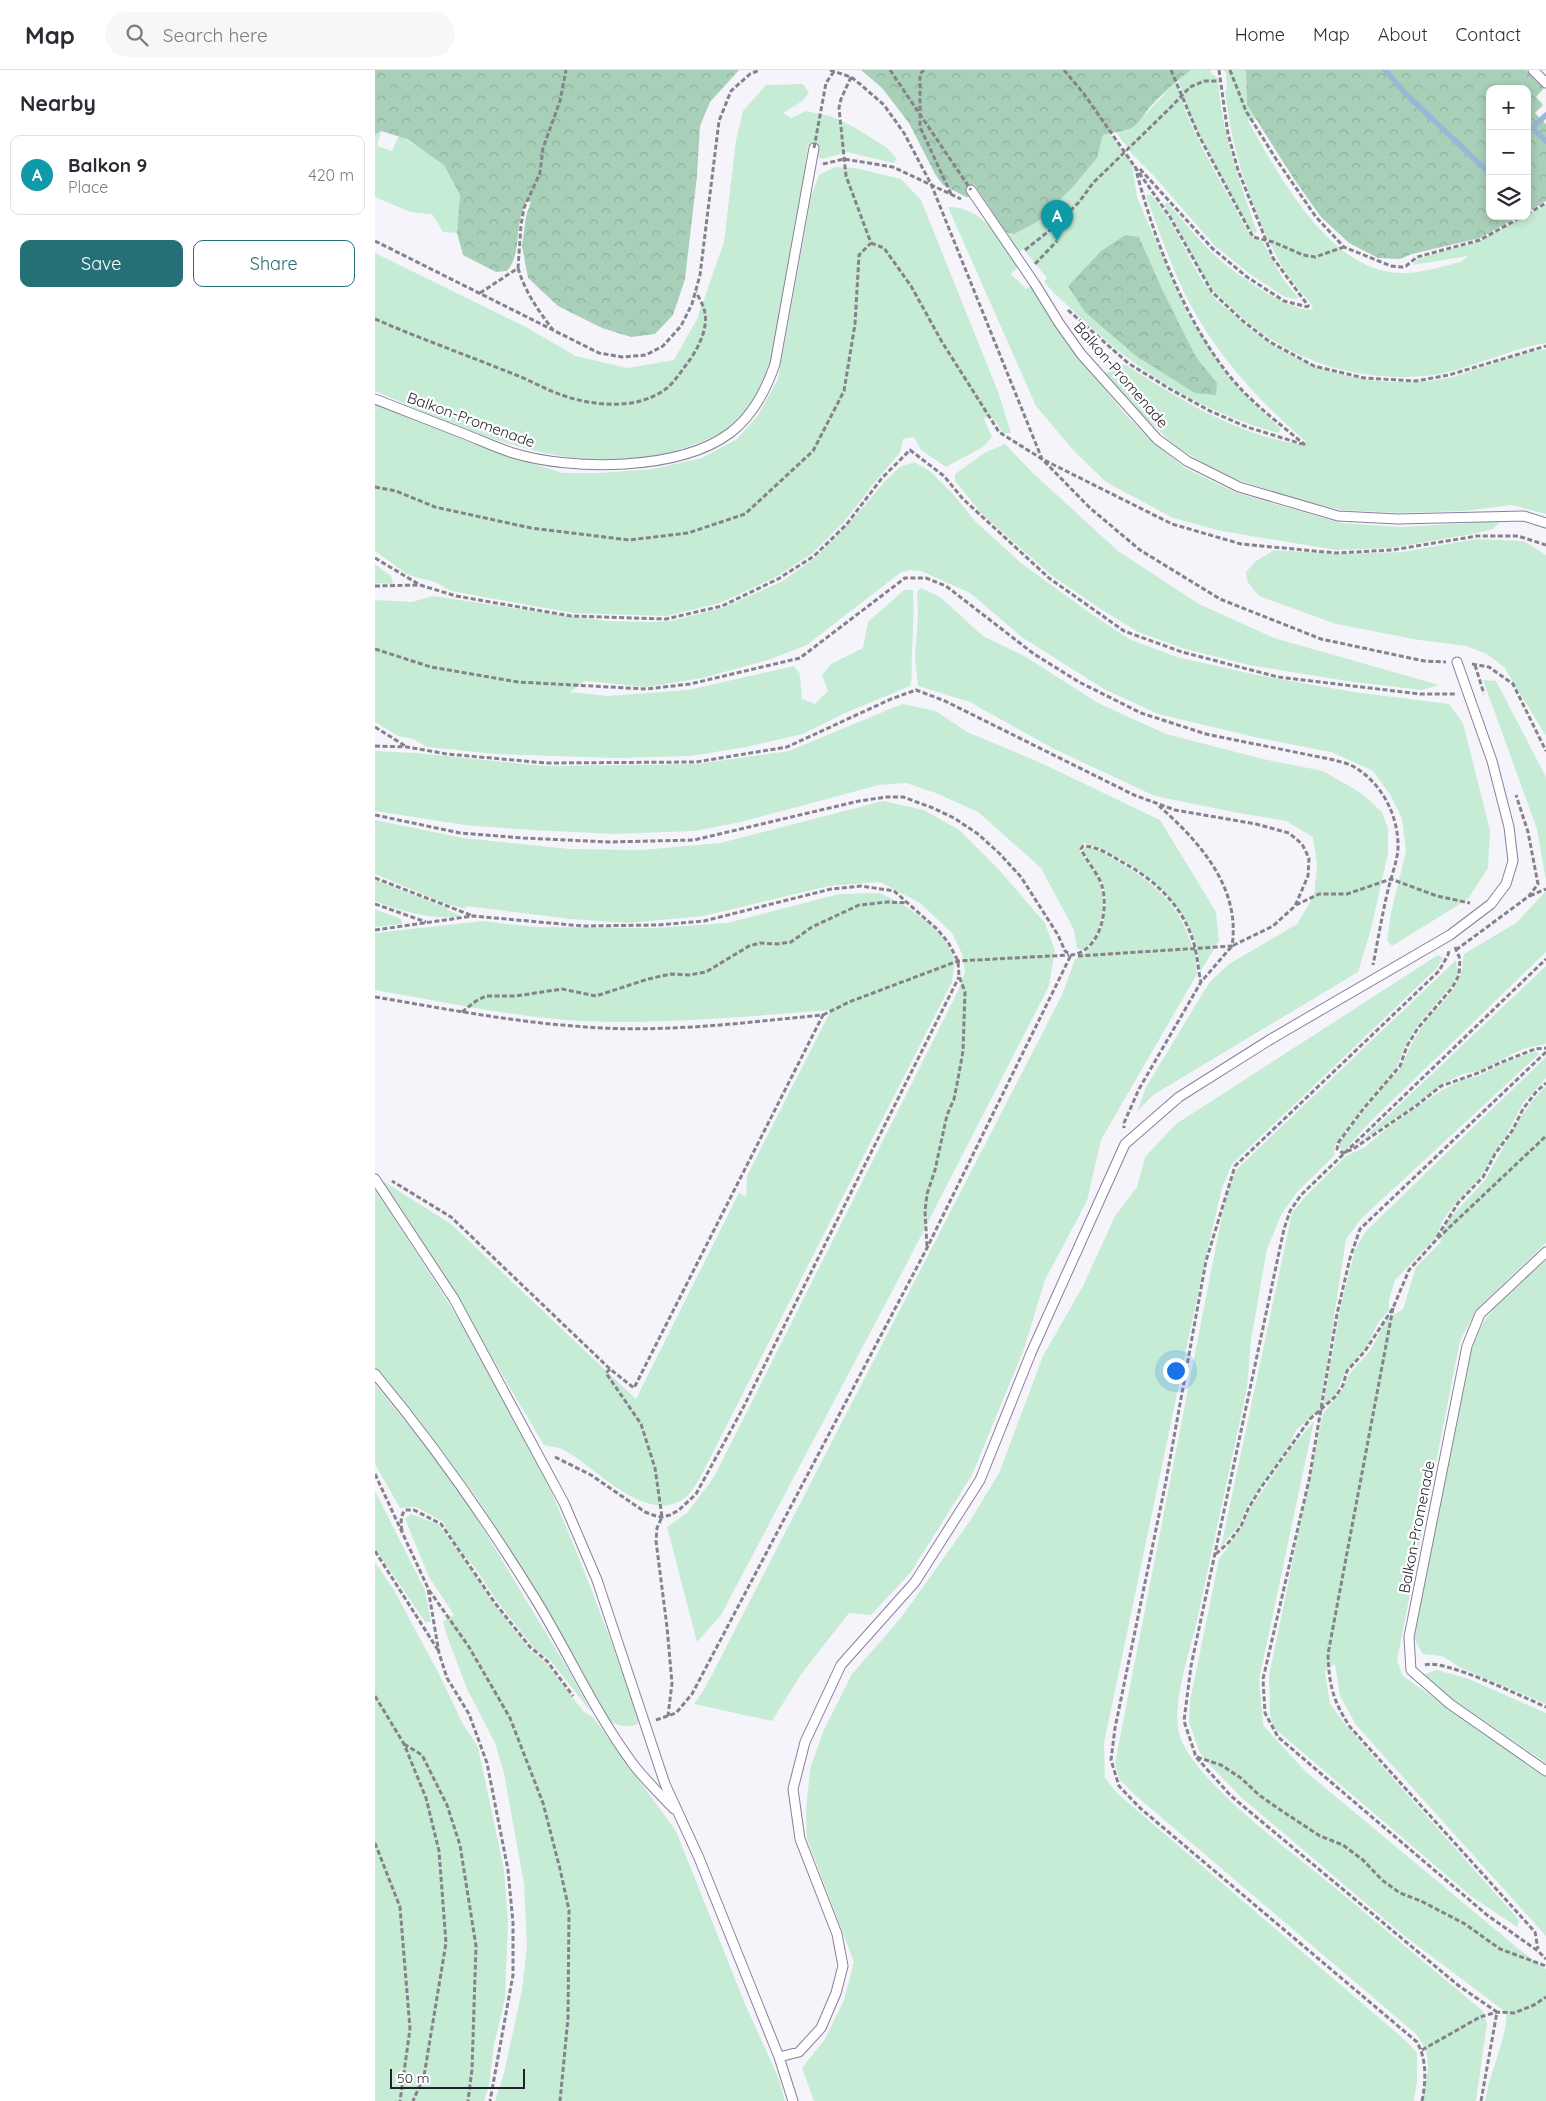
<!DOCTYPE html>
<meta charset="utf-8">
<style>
:root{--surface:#fff;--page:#f7f7f7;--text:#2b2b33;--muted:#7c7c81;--line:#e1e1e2;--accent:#256f77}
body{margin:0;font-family:Quicksand,sans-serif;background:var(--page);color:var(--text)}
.controls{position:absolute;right:15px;top:15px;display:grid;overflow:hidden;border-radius:10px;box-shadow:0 2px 8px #0003}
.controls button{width:45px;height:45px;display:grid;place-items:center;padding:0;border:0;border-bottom:1px solid var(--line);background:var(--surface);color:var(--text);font:25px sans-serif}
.scale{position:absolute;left:15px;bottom:12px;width:135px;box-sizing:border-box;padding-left:5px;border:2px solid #241f2c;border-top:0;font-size:14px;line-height:18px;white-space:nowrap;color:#241f2c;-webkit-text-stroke:4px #fff;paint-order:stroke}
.you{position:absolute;left:800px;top:1300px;width:18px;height:18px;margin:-12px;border:4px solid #fff;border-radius:50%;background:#1a73e8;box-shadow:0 0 0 8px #1a73e833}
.badge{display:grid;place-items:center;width:32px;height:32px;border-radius:50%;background:var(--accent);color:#fff;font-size:16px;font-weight:700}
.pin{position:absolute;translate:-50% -41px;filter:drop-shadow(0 1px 2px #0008)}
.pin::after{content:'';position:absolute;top:26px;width:18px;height:15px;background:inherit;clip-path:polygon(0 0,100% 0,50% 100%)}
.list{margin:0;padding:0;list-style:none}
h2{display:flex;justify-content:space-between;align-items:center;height:65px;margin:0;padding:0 20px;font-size:21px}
h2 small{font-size:16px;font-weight:400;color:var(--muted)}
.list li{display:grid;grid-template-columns:32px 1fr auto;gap:15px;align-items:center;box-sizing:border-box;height:80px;margin:0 10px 10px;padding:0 10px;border:1px solid var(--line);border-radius:10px}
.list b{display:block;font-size:19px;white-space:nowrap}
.list p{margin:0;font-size:16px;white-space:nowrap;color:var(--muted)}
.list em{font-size:16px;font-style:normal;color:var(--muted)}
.actions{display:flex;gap:10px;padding:15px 20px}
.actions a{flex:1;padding:11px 0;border:1px solid var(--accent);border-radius:10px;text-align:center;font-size:18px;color:var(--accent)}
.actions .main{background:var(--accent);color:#fff}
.icon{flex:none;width:28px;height:28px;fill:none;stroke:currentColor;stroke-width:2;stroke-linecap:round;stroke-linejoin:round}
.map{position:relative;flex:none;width:1171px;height:2031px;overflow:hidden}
header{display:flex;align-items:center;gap:30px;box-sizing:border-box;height:70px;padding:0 25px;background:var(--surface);border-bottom:1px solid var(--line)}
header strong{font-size:24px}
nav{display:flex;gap:28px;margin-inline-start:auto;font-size:18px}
.search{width:350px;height:45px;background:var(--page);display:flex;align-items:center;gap:12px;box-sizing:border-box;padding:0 18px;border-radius:28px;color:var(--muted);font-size:19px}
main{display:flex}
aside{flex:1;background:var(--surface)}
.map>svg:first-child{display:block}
.green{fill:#c7ecd6;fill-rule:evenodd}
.forest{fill:url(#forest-crowns)}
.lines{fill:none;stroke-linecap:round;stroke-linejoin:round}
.stream{stroke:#9ab8d6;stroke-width:5.5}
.service-casing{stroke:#8a7f9e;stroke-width:11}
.path{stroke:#85828c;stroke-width:3;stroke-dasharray:5 2.5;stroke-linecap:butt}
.service{stroke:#fff;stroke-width:9}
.path-bridge{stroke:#85828c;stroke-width:3;stroke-dasharray:5 2.5;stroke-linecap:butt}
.labels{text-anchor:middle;stroke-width:4.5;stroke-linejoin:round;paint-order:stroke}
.street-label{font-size:15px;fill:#241f2c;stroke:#fff}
</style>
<header>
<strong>Map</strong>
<div class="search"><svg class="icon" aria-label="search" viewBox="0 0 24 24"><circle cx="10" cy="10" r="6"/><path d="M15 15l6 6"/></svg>Search here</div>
<nav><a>Home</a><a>Map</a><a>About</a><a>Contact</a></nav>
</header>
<main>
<aside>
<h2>Nearby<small></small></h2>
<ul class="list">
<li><span class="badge" style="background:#0f9aa8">A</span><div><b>Balkon 9</b><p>Place</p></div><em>420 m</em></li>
</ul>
<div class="actions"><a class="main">Save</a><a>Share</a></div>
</aside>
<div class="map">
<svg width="1171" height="2031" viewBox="0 0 1171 2031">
<defs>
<pattern id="forest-crowns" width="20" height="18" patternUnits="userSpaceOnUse" patternTransform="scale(1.25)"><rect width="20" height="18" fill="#a8cfb8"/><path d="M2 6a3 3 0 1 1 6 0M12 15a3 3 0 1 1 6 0" fill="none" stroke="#90b19e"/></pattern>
</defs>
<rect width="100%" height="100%" fill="#f6f4fb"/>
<path class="green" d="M816 0H837L835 2 843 9C847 66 864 109 882 162L880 163 874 159 815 48 803 9Z
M848 0H871L872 35 881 49 873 51C905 106 955 205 1030 203 1048 203 1068 196 1086 192L1093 186 1038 195 1042 189 1102 172 1171 135V273C1136 279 1106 294 1073 302 1055 307 1035 307 1017 307 955 304 901 281 857 238 851 232 843 226 838 220 818 195 808 161 789 135L792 132C805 147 818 163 832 178 853 199 907 239 936 240L938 237C929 224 917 212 908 198 878 145 856 80 850 20H852L851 2Z
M802 11C810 57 850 116 871 159L877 167 887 171 908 209 923 227 921 229 910 227 876 205 840 176 778 105 757 84 740 61C743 60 748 61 752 60 759 59 793 19 802 11Z
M428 14 434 23 426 32 408 43 416 48 431 41 455 46 477 56 511 77 522 89 518 93 472 82 448 89 443 87 445 77 433 76 430 93H432L395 296C387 315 379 333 365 348 351 363 331 370 312 377 204 415 98 363 0 321V183L149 256 201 286 252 298 299 290 322 249 349 172 361 70 368 41 391 15Z
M6 61 2 76 17 81 24 65 69 94 85 125 82 163 68 162 57 144 35 142 0 127V65Z
M734 63 757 93 762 127 812 243 854 308 882 337 906 359 904 363C850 349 798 322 754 289 727 269 703 245 679 223L669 212 672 208 648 179 644 182 631 162 639 163 662 152 697 118 722 88 728 65ZM750 165 764 167 788 221 821 287 842 313 693 216 726 181Z
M460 97 480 98 526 109 546 130 624 324 636 363H628L622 353 614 345 609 349 617 367 608 377 571 397 546 380 539 367 528 369 525 383 504 407 468 453 438 483 401 507 345 533 292 546 197 543 76 521 60 512 33 505 0 481V334L94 372 187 403H225L277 399 327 388 362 369 383 345 403 309 436 127 444 105Z
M775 124C801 152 812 190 834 221 840 230 851 238 859 245 916 299 995 322 1073 308 1084 306 1095 301 1105 298 1127 291 1149 283 1171 279V444L1136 435 1089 441 1026 443 965 440 911 426 861 409 830 394 799 375 761 339 730 304 741 293 751 295C807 331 864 366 930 375V371C884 331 843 287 814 232 797 199 784 161 771 126Z
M573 137C610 137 624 170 643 197L636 204 651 219 655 216 690 271 750 344 776 370 810 398 862 423 966 453 1025 457 1126 451 1118 459 1097 464 1016 478 961 480 846 461 798 448 731 412 699 381 661 336Z
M630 374 659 404 743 481 824 534 899 568 1064 615 1047 620 978 612 874 595 810 579 763 562 724 538 676 505 606 443 580 411V404L611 382Z
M539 392 555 401 578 424 600 451 646 493 715 543 754 569 802 587 882 605 979 622 1074 634 1088 653 1115 760 1113 798 1093 829 1017 876 1012 870 1016 843 1031 781 1027 749 1016 726 998 701 956 682 884 668 783 644 729 619 648 568 595 523 546 501 534 500 525 503 432 575 396 589 328 608 271 617 210 611 195 622 232 626 313 620 419 596 425 604 427 629 440 634 453 621 447 605 456 594 488 578 493 552 529 520H538C539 542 538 562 537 584 536 595 538 605 535 616L468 644 428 664 371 677 316 686 241 688 120 684 52 677 38 669 23 666 0 652V530L37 532 58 526 185 545 234 551 275 552 296 551 347 538 406 512 441 487 473 455 510 411 525 397Z
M1101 469 1149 471 1171 485V666L1129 597 1112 584 1091 576 1044 570 961 554 884 526 872 511 871 502 881 491 899 480 963 484 1027 482Z
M0 494 16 506 18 514 0 513Z
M546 518 565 527 608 566 651 587 723 633 791 664 888 689 948 701 986 723 1007 742 1013 758V784L996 859 983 902 778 1025 762 1042 771 1017 834 913 854 894 922 854 939 826 942 794 938 767 911 751 858 742 780 726 677 678 595 632 543 616 540 587 543 545 542 522Z
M1108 610 1121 611 1171 707V811L1162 759Z
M527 634 561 641 592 662 666 693 785 750 841 842 844 871 825 902C823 892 824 881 820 871 803 822 758 790 710 773L707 774 704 780C711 791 723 804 726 817 731 837 726 870 707 880L702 878 699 860 666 798 603 742 561 723 531 713 504 715 366 752 319 761 239 764 156 760 90 755 0 741V681L41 683 169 696 322 694 414 681Z
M508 731 549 740 584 760 625 801 670 853 680 880 674 916 531 1195 346 1545 322 1572 292 1457 312 1443 339 1407 582 923 590 902 587 884 577 863 545 833 505 812 454 816 329 846 253 853 195 849 91 836 90 839 69 833 0 804V750L88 768 195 779 266 780 345 773Z
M710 777C719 776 730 784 738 789 776 810 807 835 818 880L820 879 822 904 726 1070 712 1131 670 1210 649 1279 597 1405 536 1502 496 1545 474 1543 427 1603 397 1651 319 1634 329 1620 687 925 700 889C725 878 736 841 728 815 724 804 714 792 708 782Z
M0 810 72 838V840L85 845 84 847C55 849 27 842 0 831Z
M1171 821V882L995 1052 969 1081 964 1077V1073L1010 1014 1024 1001 1037 973 1053 947 1066 935 1078 920 1086 904 1089 884 1141 853Z
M505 823C532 836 569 857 579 889 581 895 577 905 577 912L325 1408C321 1414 317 1422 311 1427 272 1458 221 1396 187 1379 182 1377 174 1376 169 1375L81 1227 8 1111 76 1154 261 1329 364 1123 371 1127 372 1108H371L456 940C373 946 289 955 206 951 137 947 68 932 0 920V863L107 851 160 857 279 858 352 853 464 824Z
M0 839 26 849 27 854 0 857Z
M1063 885 1068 888 1062 898 857 1094 847 1118 829 1195 729 1673 730 1708 743 1724 1031 1971 1042 1983V2011L1039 2031H439L427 1998 450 1969 469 1930 479 1892 432 1769 431 1741 435 1699 448 1662 477 1604 525 1549 595 1451 624 1403 668 1286 708 1216 740 1146 762 1117 770 1087 801 1054Z
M1081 890 1083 903 1077 915 1044 953 1031 974 1021 999 988 1037 962 1072 959 1078 960 1085 922 1122 906 1145 892 1179 876 1270 872 1318 821 1555C814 1582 797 1636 804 1663 816 1709 914 1780 953 1812 1005 1855 1056 1898 1108 1941L1112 1954 1101 2031H1047C1052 2003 1060 1988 1040 1963L760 1725 745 1710 740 1693 847 1145 856 1112 862 1099Z
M1171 896V974L1148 979 1104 1001 1088 1004 1067 1014 1039 1036 985 1072Z
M1161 981 1164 984 987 1148 971 1169 945 1339 921 1360 915 1374 872 1436 864 1455 846 1477 917 1143 929 1128 971 1086 990 1077 1015 1056 1067 1020 1087 1010 1103 1006 1129 993Z
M1171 987V1008L1148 1033 1133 1062 1106 1106 1080 1134 1068 1150 1061 1167 1020 1210 1014 1230V1240L1003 1253 992 1276 971 1300 960 1325 948 1337 965 1239 980 1180 991 1161Z
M1171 1016V1173L1101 1240 1085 1271 1022 1590 1028 1606 1171 1706V1866L981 1655 965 1626 960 1594 950 1601 955 1634 973 1658 1144 1850 1142 1857 1097 1827 899 1658 895 1645 894 1606 948 1343 966 1322 975 1303 995 1281 1012 1249 1028 1239 1041 1197 1065 1173 1072 1151 1110 1110 1142 1053 1157 1031Z
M0 1119C55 1205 114 1290 158 1382 199 1469 232 1559 264 1649L262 1654C252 1659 243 1655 232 1650L164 1529 102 1428 33 1337 0 1298Z
M1171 1190V1634L1086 1598 1067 1586 1048 1584 1038 1567 1092 1293C1097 1279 1102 1263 1110 1250 1126 1228 1151 1209 1171 1190Z
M0 1314 68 1398 99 1444 194 1601 217 1643 175 1590 160 1579 122 1531 100 1498 80 1474 68 1452 41 1437 25 1438 0 1394Z
M939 1351 884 1610 888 1655 931 1702 1145 1880 1171 1899V2031H1110C1115 2001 1130 1973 1132 1943L1027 1864 866 1727 831 1691 824 1681 814 1652 815 1631 844 1489 867 1457 873 1442 917 1377Z
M0 1421 50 1520 56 1552H50L0 1478Z
M36 1444 63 1454 98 1502 118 1533 154 1579 171 1593 209 1642 218 1647 301 1761 370 1934 404 2009 410 2031H120L129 2003 147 1920 152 1876 149 1814 129 1703 120 1673 92 1619 71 1563 68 1551 79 1545 54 1507 30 1449Z
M0 1492 19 1520 64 1604 88 1654 103 1677 129 1799 133 1852 130 1929 119 1975 114 2016 109 2031H0Z
M1062 1600 1094 1609 1171 1643V1693L1058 1616 1050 1604Z"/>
<path class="forest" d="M0 0H364L335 32 325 56 322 106 310 209 298 245 280 264 256 267 227 258 183 236 153 208 147 176 151 146 156 132 152 131C138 154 148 183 132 201L121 202 88 185 82 163 85 125 69 95 32 69 6 61 0 65Z
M486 0H816C801 11 787 24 775 37 768 45 764 55 754 59 748 62 736 62 728 65L722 88 697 118 662 152 639 164 631 162 599 114 591 120 595 127H591L568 115 560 104 534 53 507 18Z
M871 0H1151L1169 18 1161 27 1168 35 1160 43 1171 54V131L1152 142V19H1115V146H1144L1105 168 1037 184 1025 189 1003 188 974 173 946 147 919 109 872 35Z
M750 165 764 167 788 221 821 287 842 313 841 325 820 323 761 286 710 242 693 216 726 181Z"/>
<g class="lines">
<path class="stream" d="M1010 0 1031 24 1113 102 1115 100
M1157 58 1171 71
M1152 63 1171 45"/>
<defs>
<path id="service" d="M1158 0 1171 13
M596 120 660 214 684 253 706 284 782 369 812 391 864 417 963 446 1023 449 1149 446 1171 453
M0 329C31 341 61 353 92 365 107 371 122 378 138 383 197 401 304 401 355 363 378 346 391 320 400 294L439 78
M0 1109 79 1229 189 1433 222 1510 290 1714 324 1788 404 1987 418 2031
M1171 1182 1105 1244 1092 1276 1034 1567 1036 1600 1075 1634 1171 1701
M0 1304C59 1375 113 1452 161 1530 194 1584 220 1643 258 1694 270 1710 285 1724 299 1739
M404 1987 424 1982 446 1958 461 1923 468 1896 462 1864 425 1769 418 1719 430 1672 466 1595 540 1512 605 1410 656 1283 750 1074 804 1027 896 969 1075 865 1116 834 1131 814 1138 791 1134 757 1117 691 1082 592"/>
</defs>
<use href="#service" class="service-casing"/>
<path class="path" d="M455 0 476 7 485 14 509 35 529 63 556 114 667 389 715 438 765 480 845 529 946 569 1049 591 1071 592
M549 0 545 4V57L577 126
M689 0 709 24 795 147 837 222 868 251 895 272 939 296 989 308 1041 311 1074 305 1171 276
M796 0 823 64 878 167 898 172 928 185 940 187 969 177
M844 0 853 64 863 100 898 188 934 237
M855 0 871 41 901 89 941 147 969 177 1016 196 1027 197 1031 196 1042 187 1105 170 1148 146
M476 7 466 29 464 38 471 106 496 173
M448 94 469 89 518 97 586 129
M760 96C778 167 810 252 857 309 878 334 905 354 930 375
M765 99 837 178 872 207 909 231 933 237
M1152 144 1171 133
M0 171 224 283 247 287 271 285 288 276 306 256 317 234 325 205 344 51 356 21 375 4 385 0
M496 173 509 178 536 216 567 272 624 362 667 389 797 454 866 474 961 483 1017 480 1102 466H1143L1171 475
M650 180 679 157 704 132 718 113 797 36 815 17 829 11H845
M660 194 682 171
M143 198C150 222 163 240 178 260
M105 223 143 198 146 155 149 138 165 103 168 78 185 31 191 0
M693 240 753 293 795 319 835 341 872 357 927 374
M0 249C46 269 94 286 141 305 154 310 166 317 179 322 212 336 262 342 292 318 299 312 305 303 311 295 322 281 333 260 330 243 329 236 324 228 321 222
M0 417 21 421 60 437 156 458 254 470 313 463 370 444 438 381 469 321 480 254 484 185 496 173
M0 488 45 515 81 526 196 546 291 549 347 536 403 509 439 486 471 455 507 408 535 380 569 406 588 429 674 508 749 561 807 582 903 607 1045 624H1082
M0 516 44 515
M0 579 56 597 143 612 271 619 315 614 425 588 530 508H551L571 516 659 584 704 612 766 643 831 664 959 690C966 692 975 694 981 698 1008 715 1024 747 1023 779 1022 792 1016 807 1013 820 1007 845 1003 870 998 895
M1097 594 1114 597 1138 614 1171 681
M1100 595 1109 624
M0 657 32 677
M0 676 32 677 72 684 171 693 321 692 412 677 516 629 541 620 570 631 759 725 800 740 881 754 914 763 927 774 934 788 933 806 920 836 898 856 857 876 826 912 764 1019 749 1053V1058
M0 745 85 763 148 768 234 772 319 770 484 731 512 727H528L558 738 579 748 603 764 625 784 646 807 683 865 690 881 696 885C725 882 734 840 727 816 724 805 711 790 706 779L708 776C722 776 735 785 747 792 781 810 811 839 820 878 823 889 823 901 826 912
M0 808 98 846
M1155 826 1171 819
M0 834 51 852
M921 835 944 824H972L1016 809 1062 826 1095 833
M0 860 98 846 208 856 283 855 329 851 456 819 486 816 519 821 562 859 573 872 583 891 584 906 590 922 588 981 583 1009 579 1029 572 1045 560 1100 552 1124 550 1141 552 1177
M1080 877 1085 889 1084 905 1077 918 1043 958 1032 976 1025 996 989 1038 963 1073 962 1079 968 1083 978 1079 1041 1036 1066 1016 1103 1003 1127 992 1160 979 1171 978
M1081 880 1154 826 1163 814 1153 762 1141 725
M703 886 857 876C866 818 825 772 784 736
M0 927C66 938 132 951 199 956 282 964 366 953 448 945L259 1318 235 1299 76 1147 17 1111
M87 942 101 931 111 926H141L187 919 221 926 273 909 296 904 314 905 331 902 374 876 385 873 402 874 416 872 437 857 484 835 513 832 533 833
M448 945 474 932 583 891 694 885
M1171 982 985 1159 975 1188 962 1244 934 1410 888 1609 890 1643 903 1667 1112 1845 1163 1881 1171 1889
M1062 1167 1083 1133 1108 1107 1120 1084 1137 1061 1148 1039 1161 1022 1171 1013
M1018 1238 953 1584C954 1615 958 1631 975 1657L1160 1862 1163 1879
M235 1299 231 1303 266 1354 280 1398 287 1447 282 1458 281 1471 292 1557 297 1613 293 1646
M180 1387 216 1405 270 1442 281 1446 287 1447 295 1445 304 1440 321 1424 367 1340 584 907
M0 1404 53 1518 64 1583 72 1608 94 1644 112 1693 133 1800 138 1853V1905L115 2031
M27 1461C26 1453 25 1447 30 1440H39L66 1454 120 1533 155 1577 172 1591 198 1626
M0 1481 63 1580
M841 1484 854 1472 866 1456 873 1439 885 1419 935 1349 961 1326 968 1315 972 1301 990 1281 1018 1238 1034 1200 1061 1170 1171 1066
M54 1520 94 1577 135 1648 168 1733 185 1799 194 1840 193 1948 185 2031
M1050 1595C1068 1588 1150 1628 1171 1637
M0 1626 29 1674 51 1728 64 1781 71 1873 49 2006 38 2031
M281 1650 301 1643 317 1624 552 1178 696 885
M29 1674 47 1685 72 1735 85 1775 101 1876 97 1999 93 2031
M822 1687 846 1695 866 1708 884 1725 907 1741 945 1766 968 1775 988 1790 1007 1810 1025 1823 1046 1831 1090 1854 1125 1879 1171 1896
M0 1773 25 1837 35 1959 25 2031
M1047 1980 1105 1947 1122 1942 1139 1943 1159 1935 1171 1927
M1047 2031C1051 2011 1052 1990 1042 1972L765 1738 744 1716 736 1690 740 1658 791 1411 831 1191 860 1096 1064 901 1073 885 1074 880
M1106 2031 1122 1942 1084 1916 856 1726 821 1687 809 1651 816 1596 909 1159 915 1141 926 1125 1171 889"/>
<use href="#service" class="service"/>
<path class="path-bridge" d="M515 0 596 120
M439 78 451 13 460 0"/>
</g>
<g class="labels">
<g class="street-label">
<text transform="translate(746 305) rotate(49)" y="5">Balkon-Promenade</text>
<text transform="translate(96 350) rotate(20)" y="5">Balkon-Promenade</text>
<text transform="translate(1042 1457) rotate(-79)" y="5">Balkon-Promenade</text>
</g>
</g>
</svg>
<div class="controls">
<button>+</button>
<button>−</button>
<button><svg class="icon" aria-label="layers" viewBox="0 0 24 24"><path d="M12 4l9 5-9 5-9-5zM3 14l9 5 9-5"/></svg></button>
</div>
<div class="scale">50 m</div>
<div class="you"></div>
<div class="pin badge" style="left:682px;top:171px;background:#0f9aa8">A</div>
</div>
</main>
